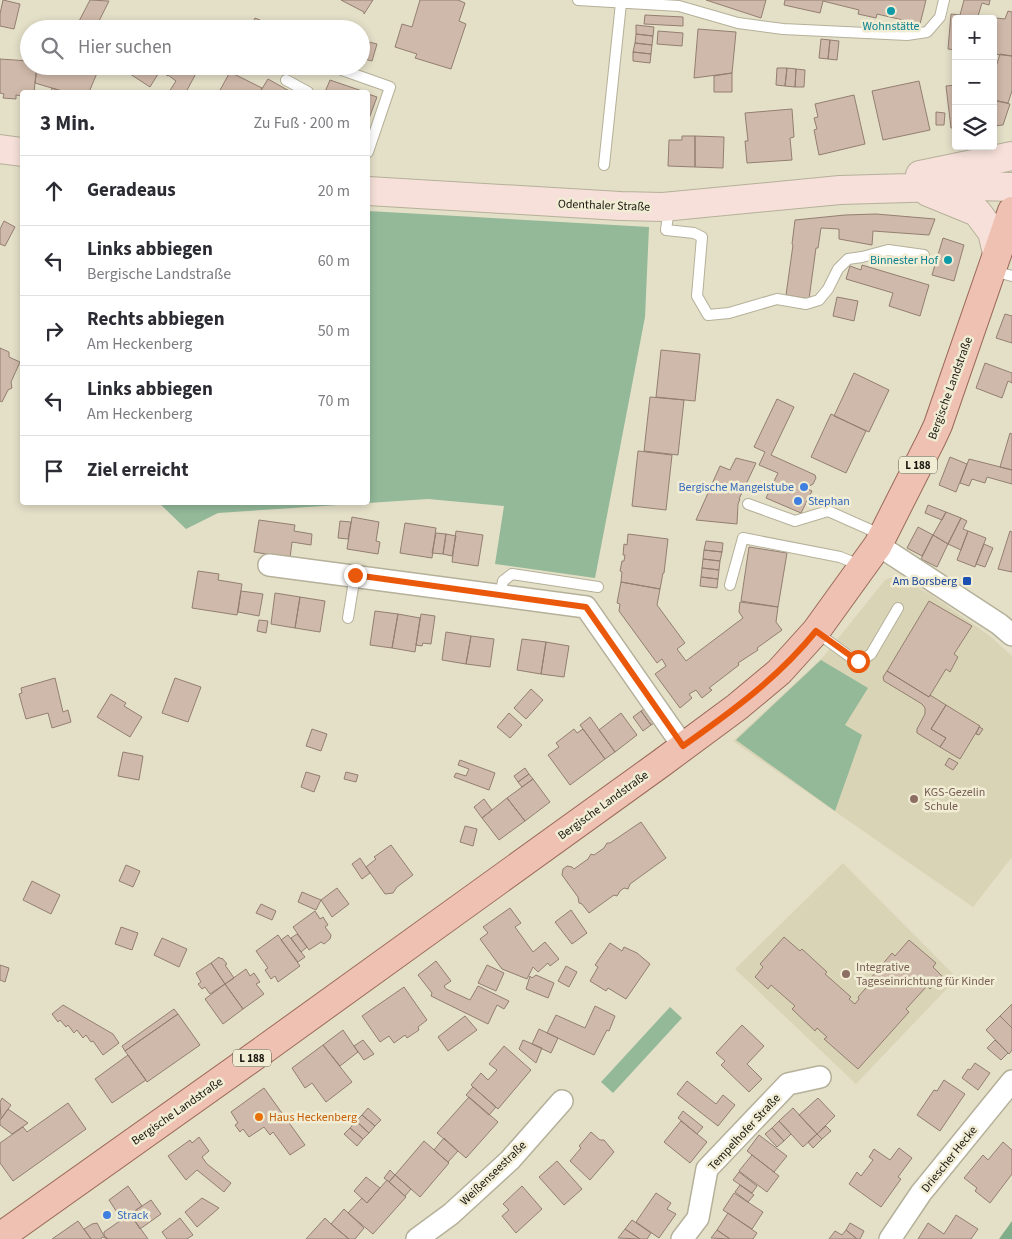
<!DOCTYPE html>
<html lang="de">
<meta charset="utf-8">
<style>
:root{--surface:#fff;--page:#f7f7f7;--text:#2b2b33;--muted:#7c7c81;--line:#e1e1e2}
body{margin:0;font-family:"Source Sans 3",sans-serif;background:var(--page);color:var(--text)}
.controls{position:absolute;right:15px;top:15px;display:grid;overflow:hidden;border-radius:5px;box-shadow:0 2px 8px #0003}
.controls button{width:45px;height:45px;display:grid;place-items:center;padding:0;border:0;border-bottom:1px solid var(--line);background:var(--surface);color:var(--text);font:25px sans-serif}
.stop{position:absolute;width:15px;height:15px;margin:-11px;border:4px solid #ea580c;border-radius:50%;background:#fff}
.stop.end{background:#ea580c;border-color:#fff;box-shadow:0 1px 5px #0008}
.list{margin:0;padding:0;list-style:none}
h2{display:flex;justify-content:space-between;align-items:center;height:65px;margin:0;padding:0 20px;font-size:21px}
h2 small{font-size:16px;font-weight:400;color:var(--muted)}
.list li{display:grid;grid-template-columns:32px 1fr auto;gap:15px;align-items:center;box-sizing:border-box;height:70px;padding:0 20px;border-top:1px solid var(--line)}
.list b{display:block;font-size:19px;white-space:nowrap}
.list p{margin:0;font-size:16px;white-space:nowrap;color:var(--muted)}
.list em{font-size:16px;font-style:normal;color:var(--muted)}
.icon{flex:none;width:28px;height:28px;fill:none;stroke:currentColor;stroke-width:2;stroke-linecap:round;stroke-linejoin:round}
.map{position:relative;flex:none;width:1012px;height:1239px;overflow:hidden}
.search{position:absolute;background:var(--surface);box-shadow:0 2px 8px #0003;left:20px;top:20px;width:350px;height:55px;display:flex;align-items:center;gap:12px;box-sizing:border-box;padding:0 18px;border-radius:28px;color:var(--muted);font-size:19px}
.panel{position:absolute;background:var(--surface);box-shadow:0 2px 8px #0003;left:20px;top:90px;width:350px;height:415px;border-radius:5px}
.map>svg:first-child{display:block}
.built{fill:#dad4b6}
.green{fill:#93b999}
.forest{fill:#80ae88}
.building{fill:#cfb9aa;stroke:#937f70}
.lines{fill:none;stroke-linecap:round;stroke-linejoin:round}
.lane-casing{stroke:#b5b099;stroke-width:12}
.street-casing{stroke:#b5b099;stroke-width:24}
.secondary-casing{stroke:#b5b099;stroke-width:30}
.primary-casing{stroke:#9b6a58;stroke-width:30}
.lane{stroke:#fff;stroke-width:10}
.street{stroke:#fff;stroke-width:21}
.secondary{stroke:#f6e0d9;stroke-width:28}
.primary{stroke:#eec1b3;stroke-width:28}
.route{stroke:#ea580c;stroke-width:6}
.culture-dot{fill:#0f9aa8;stroke:#f1ecd4;stroke-width:2}
.shop-dot{fill:#3f7fe0;stroke:#f1ecd4;stroke-width:2}
.transit-dot{fill:#1a4fb4;stroke:#f1ecd4;stroke-width:2}
.education-dot{fill:#8d6e63;stroke:#f1ecd4;stroke-width:2}
.food-dot{fill:#e8710a;stroke:#f1ecd4;stroke-width:2}
.labels{text-anchor:middle;stroke-width:5;stroke-linejoin:round;paint-order:stroke}
.shield{fill:#f1ecd4;stroke:#585649;stroke-width:1}
.shield-label{font-size:11px;font-weight:bold;fill:#17150d}
.culture-label{font-size:12px;fill:#0d838f;stroke:#f1ecd4}
.street-label{font-size:12px;fill:#17150d;stroke:#f1ecd4}
.shop-label{font-size:12px;fill:#366cbe;stroke:#f1ecd4;text-anchor:start}
.transit-label{font-size:12px;fill:#164399;stroke:#f1ecd4;text-anchor:end}
.education-label{font-size:12px;fill:#785e54;stroke:#f1ecd4;text-anchor:start}
.food-label{font-size:12px;fill:#c56008;stroke:#f1ecd4;text-anchor:start}
</style>
<div class="map">
<svg width="1012" height="1239" viewBox="0 0 1012 1239">
<rect width="100%" height="100%" fill="#e4dfc7"/>
<path class="built" d="M895 576 930 594 990 636 1012 656V857L973 907 733 741 824 656 885 580Z
M843 863 957 978 856 1084 735 969Z"/>
<path class="green" d="M368 211 649 227 645 317 595 578 495 564 504 506 428 499 218 513 186 529 159 503 368 502Z
M821 660 868 688 845 725 862 735 835 811 736 740Z
M670 1007 682 1018 613 1093 601 1082Z"/>
<path class="forest" d="M1012 1221V1239H999Z"/>
<path class="building" d="M3 0 20 4 14 29 0 26V14Z
M90 0 109 1 95 29H79L76 27Z
M341 0H373L364 14V12Z
M420 0H458L465 3 459 21 466 24 451 69 415 58 417 54 395 47 402 24 412 27Z
M706 0H766L761 18Z
M785 0H926L920 24 877 14 876 18 858 14 859 10 823 1 820 13 784 5Z
M964 0H990L989 5 982 3 978 16 1005 19 1008 11 1012 12V56L993 54V19H956V50L948 49 951 14 960 15Z
M645 15 683 17V26L644 24Z
M255 18 267 23 264 29H256L251 26Z
M202 24 210 29H198Z
M636 25 654 27 653 36 636 34Z
M698 29 736 32 732 73 694 78Z
M658 31 683 33 682 46 657 44Z
M636 34 653 36 652 45 635 43Z
M821 39 830 40 828 59 819 58Z
M361 40 377 44 372 61 361 58Z
M830 40 839 41 837 60 828 59Z
M635 43 652 45 651 54 633 52Z
M633 52 651 54 650 63 633 61Z
M1000 54 1012 56V91L1008 103 993 100V76Z
M0 59 29 61V66H37L34 92H22V96L16 95V99L3 98 4 94 0 93Z
M37 66H100L89 92H65L35 83Z
M126 66H163L150 87 124 70Z
M163 66H174L168 76 160 71Z
M174 66H200L186 92H169L176 81 168 75Z
M299 66H315L311 73Z
M777 68H787L785 86 776 85Z
M787 68 796 69 795 87 785 86Z
M796 69 805 70 804 87H795Z
M230 72 262 88 260 92H219Z
M732 73V92H714V76Z
M268 79 291 92H260Z
M330 80 365 92H325Z
M919 81 930 130 883 140 872 91Z
M956 85V128H951L946 86Z
M52 88 65 92H51Z
M368 94 377 97 368 121Z
M854 95 865 144 819 155 814 130 817 129 814 118 818 117 815 104Z
M993 100 1010 104 1003 125 993 126Z
M792 109 794 137 790 138 792 160 747 163 745 141H748L745 113Z
M936 112 945 113 944 125H936Z
M682 136H695V167L668 166 669 140H682Z
M695 136 724 137 723 168 695 167Z
M876 214 935 219 929 235 873 231 872 245 839 239V229L821 228 818 248H816L809 299 786 295 793 245 792 244 795 220 845 215Z
M4 221 15 227 5 246 0 244V229Z
M943 238 964 245 954 281 932 275Z
M862 265 929 285 920 316 889 306 893 293 846 279 850 266 861 270Z
M837 297 858 301 854 321 833 316Z
M1005 314 1012 316V343L996 338Z
M0 348 9 352V357L20 362 11 382 12 388 8 390 2 402 0 401Z
M661 350 700 354 695 401 656 397Z
M985 363 1012 373V383L1008 381 1002 398 976 388Z
M854 373 889 390 869 432 834 416Z
M650 397 684 400 678 455 644 451Z
M777 399 794 407 771 455 815 475 816 478 813 484 806 488 812 491 801 513 766 498 778 473 759 465 765 452 754 447Z
M831 414 866 431 846 473 811 457Z
M1010 433 1012 434V470L1000 467Z
M638 451 672 455 666 510 632 506Z
M950 457 967 464 956 492 939 485Z
M736 458 756 463 739 499H740L738 504 737 524 696 520 720 466 730 470Z
M969 459 1012 470V484L987 477 985 483 972 479 969 486 960 483Z
M928 505 946 512 942 520 925 513Z
M946 512 961 518 948 544 933 535Z
M352 517 379 522 376 541 380 542 378 554 347 549Z
M961 518 967 521 963 529 968 531 961 550 948 544Z
M259 520 295 525 294 531 312 534 311 545 292 542 290 558 254 552Z
M340 521 351 522 348 539 338 538Z
M405 523 436 528 432 558 400 553Z
M918 527 933 535 922 556 907 548Z
M456 531 483 535 478 566 452 562Z
M968 531 986 538 975 567 957 560Z
M1010 531 1012 532V572L998 569Z
M436 533 446 534 443 554 432 553Z
M446 534 456 536 452 556 443 554Z
M628 534 668 539 664 573H663L660 589 621 582 622 572 620 571 622 561H624L625 555H623L624 544 627 545Z
M933 535 948 544 937 567 921 559Z
M706 541 723 543 722 552 704 550Z
M984 544 993 548 985 567 976 564Z
M749 547 787 553 778 607 741 601Z
M704 550 722 552 720 561 703 559Z
M703 559 720 561 719 570 702 568Z
M702 568 719 570 718 579 701 577Z
M198 571 219 574 218 580 242 584 237 615 192 608Z
M701 577 718 579 717 588 700 586Z
M621 582 660 589 657 605 685 643 677 649 686 661 743 618 739 612 740 602 778 607 776 622 782 630 757 648 758 650 738 663 739 665 709 688 712 690 702 698 696 690 689 694 692 698 680 708 655 674 666 666 662 659 657 663 619 611 620 604 617 603Z
M241 591 263 594 259 616 238 612Z
M275 593 300 597 295 628 271 624Z
M300 597 325 601 320 632 295 628Z
M929 601 972 626 954 654 958 657 950 672 946 669 929 697 887 671Z
M375 611 398 614 392 648 370 645Z
M398 614 420 618 415 652 392 648Z
M421 614 435 616 431 644 423 643 422 646 416 645Z
M259 620 268 621 266 633 257 631Z
M446 632 471 636 466 664 442 660Z
M471 636 494 639 490 667 466 664Z
M522 639 546 642 541 674 517 670Z
M546 642 569 646 564 677 541 674Z
M887 671 929 697 930 695 946 705 931 729 946 738 940 747 917 733V729L925 714V708L922 704 884 681 883 677Z
M55 678 63 712 68 710 71 722 52 728 48 713 26 719 19 694 22 693 21 688Z
M175 678 201 687 188 722 162 713Z
M531 689 543 700 526 719 514 708Z
M111 694 126 703 124 706 142 717 130 737 97 717Z
M946 705 980 726 960 759 940 747 946 738 931 729Z
M648 706 659 720 651 725 641 711Z
M641 711 651 725 643 731 633 717Z
M509 713 522 725 510 738 497 727Z
M621 713 637 735 615 752 599 730Z
M590 717 615 752 605 759 580 725Z
M979 727 983 729 979 735 976 734Z
M312 729 327 734 321 751 306 746Z
M574 729 577 733 583 729 605 759 570 785 548 755 559 747 556 743Z
M123 752 143 756 139 780 118 776Z
M949 758 958 763 953 770 945 765Z
M460 760 495 773 489 790 454 777 456 773 466 776 469 769 458 765Z
M525 768 529 774 518 782 514 776Z
M306 772 320 776 314 792 301 787Z
M346 772 358 775 356 782 344 779Z
M529 774 533 779 522 787 518 782Z
M533 779 550 802 525 821 507 798Z
M507 798 525 821 499 840 482 818Z
M484 799 492 810 482 818 474 807Z
M641 822 666 858 630 884 628 889 624 888 620 891 617 896 614 895 589 913 582 904 579 903 578 897 562 875 563 869 567 866 572 867 574 869 588 859 591 854 594 855 604 848 607 843H610Z
M465 826 477 829 473 846 460 842Z
M391 845 413 875 397 887 393 893 385 894 366 867 376 859 374 857Z
M360 858 370 873 362 879 352 864Z
M126 865 140 871 133 887 119 881Z
M32 881 60 895 51 914 23 900Z
M337 888 349 904 332 917 321 900Z
M302 892 321 900 316 910 298 902Z
M261 904 276 911 272 920 256 913Z
M510 908 521 923 515 927 533 952 545 942 559 959 550 966 548 963 538 972 533 967 527 979 502 969 480 939 488 933 483 927Z
M571 910 587 933 572 944 555 922Z
M315 911 320 919 323 917 328 925 325 927 331 935 330 939 324 944 321 942 309 950 293 927Z
M121 927 138 933 132 950 115 944Z
M297 934 307 947 301 952 291 938Z
M278 935 300 966 278 982 275 976 271 979 265 970 268 968 256 951Z
M288 935 305 957 298 962 281 940Z
M784 937 800 951 802 949 827 972 825 974 851 997 849 999 855 1004 859 999 858 997 872 981 870 979 892 953 895 956 909 940 936 963 933 967 942 976 930 989 927 986 906 1009 909 1012 858 1069 824 1039 827 1037 817 1028 815 1031 792 1009 795 1006 771 985 768 989 755 977 763 967 760 964Z
M162 938 187 949 179 967 154 955Z
M610 943 622 951 624 947 637 953 650 964 626 999 608 988 606 991 590 981 598 967 595 965Z
M219 957 221 959 222 958 227 964 225 965 234 978 225 984 211 963Z
M436 961 451 981 444 986 446 989 470 1000 478 986 509 1001 504 1009 497 1005 488 1024 431 996 432 993 418 975Z
M211 963 225 984 210 994 205 987 202 989 198 984 201 982 196 973Z
M0 965 9 968 5 982 0 980Z
M487 965 504 973 496 991 478 983Z
M566 966 577 972 569 987 558 981Z
M246 969 250 976 254 973 260 982 256 984 264 994 243 1009 225 984Z
M536 975 554 983 548 998 526 989 530 976 532 978Z
M225 984 243 1009 223 1024 205 999Z
M404 987 427 1020 418 1027 419 1030 407 1038 405 1035 394 1043 389 1036 380 1042 362 1016Z
M1012 1004V1028L1000 1016Z
M63 1005 113 1034 119 1043 103 1055 93 1041 91 1042 86 1035 83 1038 77 1030 74 1033 68 1025 66 1027 60 1020 58 1022 52 1014Z
M595 1006 615 1016 609 1031 607 1030 594 1055 547 1033 556 1015 585 1028Z
M174 1009 178 1014 125 1051 122 1046Z
M178 1014 200 1045 147 1082 125 1051Z
M465 1016 477 1030 448 1051 438 1037Z
M1000 1016 1012 1028V1050L1009 1054 986 1030Z
M742 1025 764 1046 747 1064 762 1079 749 1092 721 1065 725 1061 716 1053Z
M539 1029 558 1038 551 1053 532 1044Z
M343 1030 358 1052 340 1066 323 1045Z
M363 1040 374 1054 364 1060 354 1046Z
M523 1040 542 1048 536 1063 519 1049Z
M995 1040 1008 1053 1001 1060 987 1048Z
M323 1045 352 1082 326 1102 312 1083 305 1088 292 1068Z
M504 1046 531 1070 498 1109 471 1085 481 1073 488 1080 497 1070 489 1064Z
M128 1055 146 1080 112 1103 95 1079Z
M975 1063 990 1073 978 1090 962 1078 968 1069 970 1070Z
M944 1080 965 1094 940 1131 917 1115 934 1090 937 1091Z
M687 1081 716 1104 723 1095 735 1105 718 1126 677 1094Z
M473 1087 496 1107 489 1115 466 1095Z
M264 1088 305 1145 290 1155 273 1132 270 1135 264 1127 249 1137 243 1129 240 1132 235 1125 238 1123 231 1112Z
M469 1097 498 1122 466 1158 437 1133Z
M2 1098 11 1105 1 1119 0 1102Z
M818 1098 835 1116 817 1134 799 1115Z
M68 1103 86 1129 13 1181 0 1163V1143L23 1127 27 1132Z
M368 1108 381 1120 375 1126 362 1115Z
M793 1108 817 1134 803 1147 779 1121Z
M8 1109 28 1123 12 1134 0 1125V1120Z
M683 1111 703 1127 697 1134 678 1118Z
M362 1115 375 1126 369 1133 356 1121Z
M356 1121 369 1133 363 1139 350 1128Z
M681 1121 707 1142 690 1163 664 1142Z
M779 1121 791 1134 784 1141 772 1128Z
M826 1126 831 1131 822 1139 817 1134Z
M350 1128 363 1139 357 1146 344 1134Z
M772 1128 784 1141 777 1147 765 1134Z
M591 1132 600 1140H604L614 1152 590 1180 570 1161 581 1148 579 1146Z
M817 1134 822 1139 813 1148 808 1142Z
M759 1135 787 1156 774 1172 747 1151Z
M199 1137 209 1151 202 1157 207 1164 231 1183 224 1192 197 1170 186 1180 168 1156 190 1140 192 1143Z
M444 1138 458 1151 448 1162 434 1150Z
M424 1141 449 1163 420 1197 395 1175Z
M1003 1142 1012 1150V1174L990 1203 975 1191 977 1188 964 1178 983 1155 988 1160Z
M899 1148 912 1158 898 1177 901 1179 881 1207 849 1184 857 1172 861 1176 873 1160 869 1157 874 1149 890 1160Z
M752 1155 779 1176 767 1192 739 1171Z
M557 1161 582 1189 564 1205 539 1177Z
M390 1170 395 1175 389 1182 384 1178Z
M739 1172 757 1186 752 1193 733 1180Z
M395 1175 411 1189 405 1196 389 1182Z
M366 1177 380 1188 367 1203 354 1191Z
M387 1180 406 1197 373 1234 348 1213 362 1198 367 1203Z
M740 1185 754 1195 748 1202 735 1192Z
M128 1186 142 1206 122 1220 109 1200Z
M522 1186 542 1209 516 1233 502 1216 509 1210 503 1204Z
M656 1193 671 1203 667 1209 676 1214 659 1238 636 1222Z
M734 1193 763 1212 752 1229 723 1210Z
M202 1198 219 1208 197 1227 185 1212Z
M151 1200 161 1214 140 1229 130 1214Z
M344 1209 364 1228 355 1239H349L331 1224Z
M728 1213 757 1233 753 1239H730L717 1230Z
M130 1214 148 1239H108L104 1236V1232Z
M956 1215 978 1229 971 1239H918L928 1223 944 1234Z
M180 1218 193 1235 187 1239H167L162 1232Z
M325 1218 331 1224 349 1239H306Z
M632 1220 651 1233 647 1239H640L625 1229Z
M78 1221 91 1239H52Z
M97 1223 104 1236 108 1239 102 1237 101 1239H91L84 1229 92 1224Z
M850 1223 864 1231 860 1239H857L846 1230Z
M625 1229 640 1239 618 1238Z
M717 1230 730 1239 711 1238Z
M846 1230 857 1239H829L835 1231 842 1235Z"/>
<g class="lines">
<defs>
<path id="lane" d="M578 0 679 6 738 23 783 29 907 35 927 32 940 17 944 0
M342 70 390 87 368 152
M286 80 308 92
M604 165 621 3
M669 208 666 230 694 233 702 237 697 296 708 315 729 313 777 299 806 304 819 300 828 289 838 269 848 259 862 257 888 250 924 255
M993 271 1012 276
M748 504 795 521 828 511 882 535
M730 585 743 538 840 557 862 566
M500 595 503 581 512 574 598 587
M348 618 355 575
M816 632 853 659C861 662 865 658 871 654L898 608"/>
<path id="street" d="M878 545 999 624 1012 635
M269 565 586 607 683 746
M417 1239 451 1214 510 1160 562 1101
M682 1239 698 1218 707 1169 788 1084 820 1077
M890 1239 921 1193 1012 1081"/>
<path id="secondary" d="M0 149 22 152
M920 175 1012 156
M368 191 620 206 663 207 840 190 977 186 1012 187
M928 192 977 212 992 232 997 253"/>
<path id="primary" d="M0 1237 266 1048 660 764 737 707 779 672 816 631 878 545 932 438 938 425 1012 211"/>
</defs>
<use href="#lane" class="lane-casing"/>
<use href="#street" class="street-casing"/>
<use href="#secondary" class="secondary-casing"/>
<use href="#primary" class="primary-casing"/>
<use href="#lane" class="lane"/>
<use href="#street" class="street"/>
<use href="#secondary" class="secondary"/>
<use href="#primary" class="primary"/>
</g>
<g class="lines">
<path class="route" d="M355 575 586 607 683 746C731 712 778 678 816 631L858 661"/>
</g>
<g class="culture-dot">
<circle cx="891" cy="11" r="5"/>
<circle cx="948" cy="260" r="5"/>
</g>
<g class="shop-dot">
<circle cx="804" cy="487" r="5"/>
<circle cx="798" cy="501" r="5"/>
<circle cx="107" cy="1215" r="5"/>
</g>
<rect class="transit-dot" x="962" y="576" width="10" height="10" rx="2.5"/>
<g class="education-dot">
<circle cx="914" cy="799" r="5"/>
<circle cx="846" cy="974" r="5"/>
</g>
<circle class="food-dot" cx="259" cy="1117" r="5"/>
<g class="labels">
<g class="shield">
<rect x="899" y="456.5" width="38" height="17" rx="4"/>
<rect x="233" y="1049.5" width="38" height="17" rx="4"/>
</g>
<g class="shield-label">
<text x="918" y="469">L 188</text>
<text x="252" y="1062">L 188</text>
</g>
<g class="culture-label">
<text x="891" y="30">Wohnstätte</text>
<text x="938" y="264" text-anchor="end">Binnester Hof</text>
</g>
<g class="street-label">
<text transform="translate(604 205) rotate(2)" y="4">Odenthaler Straße</text>
<text transform="translate(950 388) rotate(-70)" y="4">Bergische Landstraße</text>
<text transform="translate(603 805) rotate(-36)" y="4">Bergische Landstraße</text>
<text transform="translate(177 1111) rotate(-35)" y="4">Bergische Landstraße</text>
<text transform="translate(744 1132) rotate(-47)" y="4">Tempelhofer Straße</text>
<text transform="translate(949 1159) rotate(-51)" y="4">Driescher Hecke</text>
<text transform="translate(493 1173) rotate(-44)" y="4">Weißenseestraße</text>
</g>
<g class="shop-label">
<text x="794" y="491" text-anchor="end">Bergische Mangelstube</text>
<text x="808" y="505">Stephan</text>
<text x="117" y="1219">Strack</text>
</g>
<g class="transit-label">
<text x="957" y="585">Am Borsberg</text>
</g>
<g class="education-label">
<text x="924" y="796">KGS-Gezelin<tspan x="924" dy="14">Schule</tspan></text>
<text x="856" y="971">Integrative<tspan x="856" dy="14">Tageseinrichtung für Kinder</tspan></text>
</g>
<g class="food-label">
<text x="269" y="1121">Haus Heckenberg</text>
</g>
</g>
</svg>
<div class="controls">
<button>+</button>
<button>−</button>
<button><svg class="icon" aria-label="layers" viewBox="0 0 24 24"><path d="M12 4l9 5-9 5-9-5zM3 14l9 5 9-5"/></svg></button>
</div>
<div class="stop" style="left:858px;top:661px"></div>
<div class="stop end" style="left:355px;top:575px"></div>
<div class="search"><svg class="icon" aria-label="search" viewBox="0 0 24 24"><circle cx="10" cy="10" r="6"/><path d="M15 15l6 6"/></svg>Hier suchen</div>
<section class="panel">
<h2>3 Min.<small>Zu Fuß · 200 m</small></h2>
<ul class="list">
<li><svg class="icon" aria-label="ahead" viewBox="0 0 24 24"><path d="M12 20V5M6 11l6-6 6 6"/></svg><div><b>Geradeaus</b></div><em>20 m</em></li>
<li><svg class="icon" aria-label="left" viewBox="0 0 24 24"><path d="M17 20v-9H6M10 6l-5 5 5 5"/></svg><div><b>Links abbiegen</b><p>Bergische Landstraße</p></div><em>60 m</em></li>
<li><svg class="icon" aria-label="right" viewBox="0 0 24 24"><path d="M7 20v-9h11M14 6l5 5-5 5"/></svg><div><b>Rechts abbiegen</b><p>Am Heckenberg</p></div><em>50 m</em></li>
<li><svg class="icon" aria-label="left" viewBox="0 0 24 24"><path d="M17 20v-9H6M10 6l-5 5 5 5"/></svg><div><b>Links abbiegen</b><p>Am Heckenberg</p></div><em>70 m</em></li>
<li><svg class="icon" aria-label="arrive" viewBox="0 0 24 24"><path d="M6 21V4h12l-3 4 3 4H6"/></svg><div><b>Ziel erreicht</b></div></li>
</ul>
</section>
</div>
